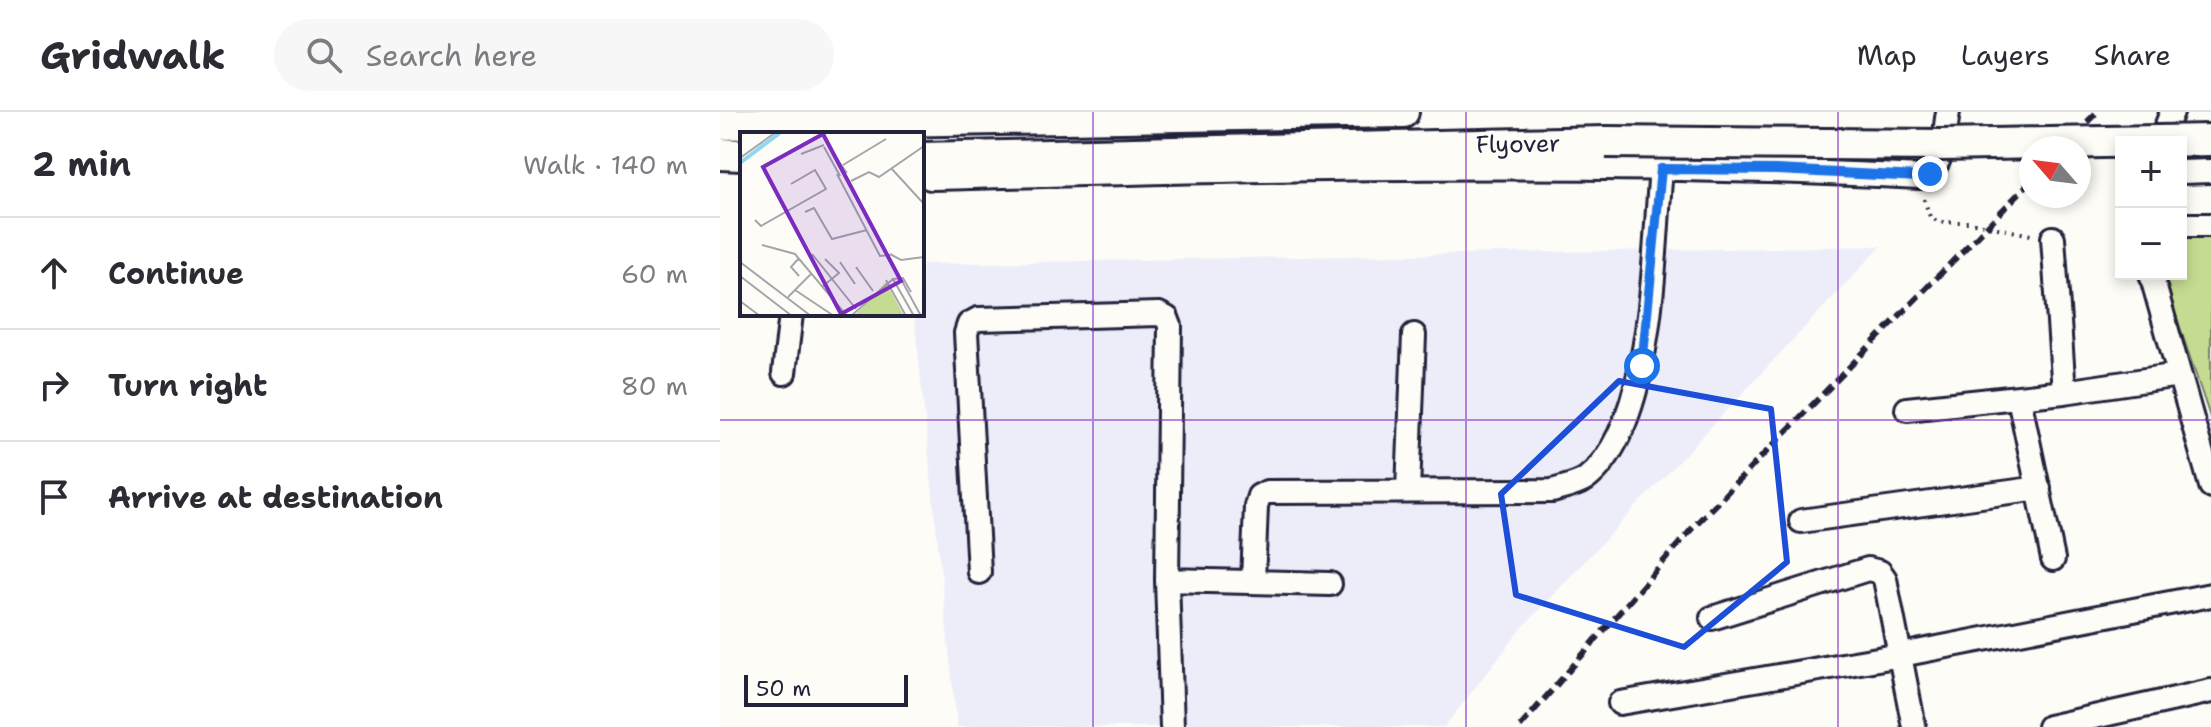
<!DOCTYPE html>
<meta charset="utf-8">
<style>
:root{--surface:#fff;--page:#f7f7f7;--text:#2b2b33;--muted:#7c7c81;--line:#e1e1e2}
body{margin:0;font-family:"Shantell Sans",sans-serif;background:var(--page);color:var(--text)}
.controls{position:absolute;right:24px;top:24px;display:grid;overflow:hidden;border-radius:0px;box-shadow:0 4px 12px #0003}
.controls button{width:72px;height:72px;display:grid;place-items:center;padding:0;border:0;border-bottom:2px solid var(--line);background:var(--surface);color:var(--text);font:40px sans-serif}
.compass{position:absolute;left:1299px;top:24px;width:72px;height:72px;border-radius:50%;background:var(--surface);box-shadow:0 4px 12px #0003;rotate:298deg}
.scale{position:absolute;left:24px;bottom:20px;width:164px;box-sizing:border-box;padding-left:8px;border:4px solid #22223b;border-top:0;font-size:22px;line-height:28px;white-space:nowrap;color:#22223b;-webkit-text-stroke:6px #fdfcf7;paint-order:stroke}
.stop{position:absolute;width:24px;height:24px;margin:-18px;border:6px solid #1a73e8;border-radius:50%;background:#fff}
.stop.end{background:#1a73e8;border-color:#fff;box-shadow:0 2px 8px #0008}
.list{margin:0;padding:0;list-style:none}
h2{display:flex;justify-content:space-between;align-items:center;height:104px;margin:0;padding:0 32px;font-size:34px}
h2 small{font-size:26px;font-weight:400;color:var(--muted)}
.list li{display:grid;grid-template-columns:52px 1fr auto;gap:24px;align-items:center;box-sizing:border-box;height:112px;padding:0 32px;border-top:2px solid var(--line)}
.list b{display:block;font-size:30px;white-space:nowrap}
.list em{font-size:26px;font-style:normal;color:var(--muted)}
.icon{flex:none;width:44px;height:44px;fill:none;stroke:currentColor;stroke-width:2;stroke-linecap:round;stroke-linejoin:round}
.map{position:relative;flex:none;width:1491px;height:615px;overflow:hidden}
header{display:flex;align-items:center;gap:48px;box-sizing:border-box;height:112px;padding:0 40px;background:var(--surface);border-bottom:2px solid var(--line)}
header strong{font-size:38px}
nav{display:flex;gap:44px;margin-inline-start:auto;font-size:28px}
.search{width:560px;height:72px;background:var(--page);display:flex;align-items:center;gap:20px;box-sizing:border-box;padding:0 28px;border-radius:44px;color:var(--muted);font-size:30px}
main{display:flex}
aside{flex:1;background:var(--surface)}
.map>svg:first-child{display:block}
.built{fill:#ecedf9}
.green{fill:#c5db91;stroke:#747e66;stroke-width:2}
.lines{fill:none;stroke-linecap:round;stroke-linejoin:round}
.minor-casing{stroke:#22223b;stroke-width:28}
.major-casing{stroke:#22223b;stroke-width:36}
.path{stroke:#22223b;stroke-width:4;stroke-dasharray:2 6;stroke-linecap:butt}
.minor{stroke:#fdfcf7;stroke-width:22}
.major{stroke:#fdfcf7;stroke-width:30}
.rail{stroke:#22223b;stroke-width:6;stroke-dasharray:12 6;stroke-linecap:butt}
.major-bridge-casing{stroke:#22223b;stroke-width:36;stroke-linecap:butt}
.major-bridge{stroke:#fdfcf7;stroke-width:30}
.route{stroke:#1a73e8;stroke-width:10}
.marked{fill:none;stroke:#1d4ed8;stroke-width:6;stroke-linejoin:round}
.grid{fill:none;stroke:#7b2cbf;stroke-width:2;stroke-opacity:0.55}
.labels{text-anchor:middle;stroke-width:7;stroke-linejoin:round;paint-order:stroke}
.street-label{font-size:24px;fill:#22223b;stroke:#fdfcf7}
.inset-river{fill:none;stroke:#90d7f1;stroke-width:4}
.inset-road{fill:none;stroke:#a5a5ac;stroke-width:2}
.view{fill:#7b2cbf;fill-opacity:0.15;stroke:#7b2cbf;stroke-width:4}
.inset-edge{fill:none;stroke:#22223b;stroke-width:4}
</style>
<header>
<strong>Gridwalk</strong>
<div class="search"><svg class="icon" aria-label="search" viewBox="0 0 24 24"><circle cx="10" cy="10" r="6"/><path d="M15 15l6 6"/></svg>Search here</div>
<nav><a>Map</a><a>Layers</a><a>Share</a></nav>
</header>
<main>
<aside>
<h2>2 min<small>Walk · 140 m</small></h2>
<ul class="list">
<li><svg class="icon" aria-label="ahead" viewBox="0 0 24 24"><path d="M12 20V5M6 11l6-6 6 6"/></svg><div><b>Continue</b></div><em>60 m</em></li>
<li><svg class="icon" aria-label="right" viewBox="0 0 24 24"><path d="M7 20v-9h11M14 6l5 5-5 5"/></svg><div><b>Turn right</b></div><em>80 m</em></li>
<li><svg class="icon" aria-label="arrive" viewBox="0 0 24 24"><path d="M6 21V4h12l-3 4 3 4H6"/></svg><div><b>Arrive at destination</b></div></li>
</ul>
</aside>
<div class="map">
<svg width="1491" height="615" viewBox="0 0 1491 615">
<rect width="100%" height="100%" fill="#fdfcf7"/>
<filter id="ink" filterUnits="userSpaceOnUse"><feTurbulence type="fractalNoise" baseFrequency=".0125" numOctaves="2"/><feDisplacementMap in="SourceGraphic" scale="16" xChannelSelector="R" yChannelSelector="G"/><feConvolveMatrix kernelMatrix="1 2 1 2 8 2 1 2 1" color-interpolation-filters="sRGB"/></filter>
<g filter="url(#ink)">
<path class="built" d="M1161 134 803 515 724 615H237L194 202H202V152Z"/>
<path class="green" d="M1491 125V308L1442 162H1461V126Z"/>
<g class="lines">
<defs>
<path id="minor" d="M1440 30 1452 0
M1461 60 1491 59
M202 61 210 66C539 57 870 48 1200 65 1225 58 1224 22 1228 0
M1461 113H1491
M1333 126 1344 280
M1431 162 1491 374
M64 261 71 202
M1299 286 1333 447
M1187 297 1344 280 1459 263
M688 379 694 223
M1081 409 1319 376
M259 460 246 221 249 212 258 207 439 202 447 206 450 214 447 468 452 615
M447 468 610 472
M533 469 536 394 539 384 547 380 832 379C842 376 857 373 866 367 935 313 933 140 941 57
M992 506 1148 457 1160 460 1165 467 1194 615
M900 591 1181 543 1491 483
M1329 615 1491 579"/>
<path id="major" d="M0 12 683 0
M0 42 22 43
M202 46 886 30"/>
</defs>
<use href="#minor" class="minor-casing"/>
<use href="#major" class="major-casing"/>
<path class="path" d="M1204 87 1210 105 1219 110H1249L1311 123"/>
<use href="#minor" class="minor"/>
<use href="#major" class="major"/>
<path class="rail" d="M1342 36 1377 0
M800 615 976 412 1311 69"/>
<defs>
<path id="major-bridge" d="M886 30 1221 33 1491 28"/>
</defs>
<use href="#major-bridge" class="major-bridge-casing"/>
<use href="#major-bridge" class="major-bridge"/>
</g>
</g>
<g class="lines" filter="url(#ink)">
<path class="route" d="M922 254 941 57 1056 58 1200 65 1210 62"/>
</g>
<path class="marked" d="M899 269 1051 297 1067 450 964 535 796 483 781 382Z"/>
<path class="grid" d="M373 0V615M746 0V615M1118 0V615M0 308H1491"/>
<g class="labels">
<g class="street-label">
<text transform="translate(798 32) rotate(-1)" y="8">Flyover</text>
</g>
</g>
<g transform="translate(20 20)">
<rect width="184" height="184" fill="#fdfcf7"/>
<path d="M146 150 164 184H114Z" fill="#c5db91"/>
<path class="inset-river" d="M0 31 41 0"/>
<path class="inset-road" d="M81 0 181 184M84 15 100 44M92 20 107 41M61 22 84 13M0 26 36 0M103 33 146 7M151 36 184 72M97 42 140 124 150 123M111 49 129 40 139 45 184 14M65 80 74 76 92 107 127 98M15 88 21 94 86 57 75 38 51 52M22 113 55 122 107 184M72 122 116 177M150 122 161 128 184 125M0 130 71 184M100 130 115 152M116 135 133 159M0 144 52 184M59 144 51 135 59 126M146 148 166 184M83 154 99 141 85 127M55 158 94 184M171 160 163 146 153 147 174 184M48 165 72 141M0 169 20 184M111 184 153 147"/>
<path class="view" d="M83 2 161 149 101 182 23 35Z"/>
<rect width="184" height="184" class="inset-edge"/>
</g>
</svg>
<div class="controls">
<button>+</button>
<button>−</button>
</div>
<svg class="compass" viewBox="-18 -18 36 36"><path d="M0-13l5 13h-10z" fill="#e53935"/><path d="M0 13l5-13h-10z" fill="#7c7c81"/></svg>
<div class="scale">50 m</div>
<div class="stop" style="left:922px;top:254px"></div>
<div class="stop end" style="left:1210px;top:62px"></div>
</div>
</main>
